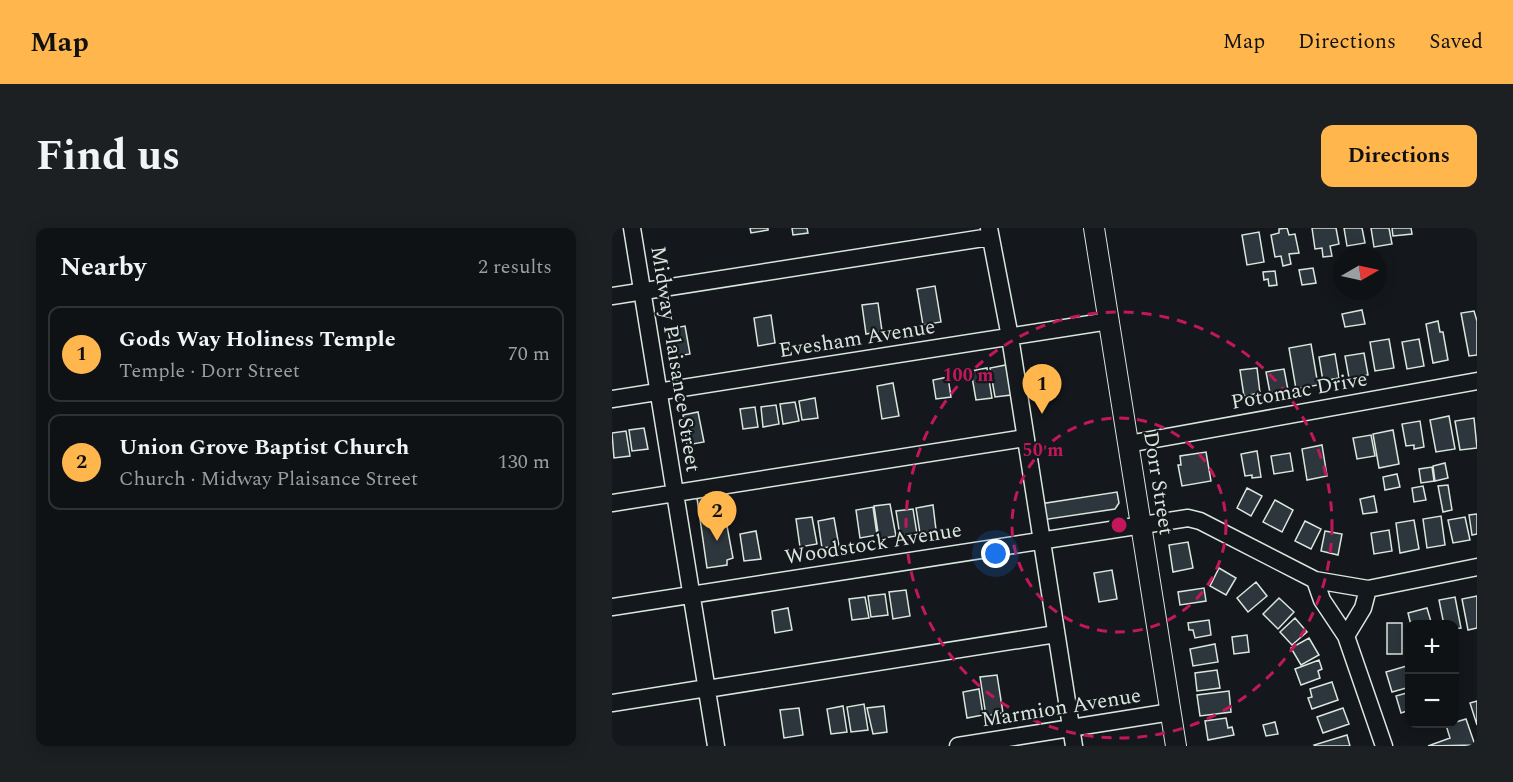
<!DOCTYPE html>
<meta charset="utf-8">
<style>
:root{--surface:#0f1215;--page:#1d2022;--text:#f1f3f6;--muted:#9b9ea0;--line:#2f3234;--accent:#ffb74d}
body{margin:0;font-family:Spectral,serif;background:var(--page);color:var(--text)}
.controls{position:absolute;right:18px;bottom:18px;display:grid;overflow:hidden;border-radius:12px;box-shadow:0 3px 15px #0003}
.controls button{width:54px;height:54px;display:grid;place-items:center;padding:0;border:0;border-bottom:2px solid var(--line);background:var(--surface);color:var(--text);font:30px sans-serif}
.compass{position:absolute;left:721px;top:18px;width:54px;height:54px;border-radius:50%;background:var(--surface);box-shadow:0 3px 15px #0003;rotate:81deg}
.you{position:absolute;left:384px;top:326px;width:21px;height:21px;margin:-15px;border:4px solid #fff;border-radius:50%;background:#1a73e8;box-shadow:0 0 0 9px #1a73e833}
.badge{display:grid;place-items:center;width:39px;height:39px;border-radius:50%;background:var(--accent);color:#111;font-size:20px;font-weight:700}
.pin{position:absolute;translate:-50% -50px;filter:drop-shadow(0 2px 3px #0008)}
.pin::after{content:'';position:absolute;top:32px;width:21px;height:18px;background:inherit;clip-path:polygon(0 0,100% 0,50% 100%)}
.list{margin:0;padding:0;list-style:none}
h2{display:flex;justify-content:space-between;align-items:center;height:78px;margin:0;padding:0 24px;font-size:26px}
h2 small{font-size:20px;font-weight:400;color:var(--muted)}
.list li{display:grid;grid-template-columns:39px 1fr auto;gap:18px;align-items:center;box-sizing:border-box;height:96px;margin:0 12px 12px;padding:0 12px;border:2px solid var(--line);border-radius:12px}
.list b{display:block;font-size:22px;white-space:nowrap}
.list p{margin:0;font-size:20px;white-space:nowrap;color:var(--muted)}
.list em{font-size:20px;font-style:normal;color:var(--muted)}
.map{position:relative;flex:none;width:865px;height:518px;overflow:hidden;border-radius:12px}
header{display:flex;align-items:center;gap:36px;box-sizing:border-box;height:84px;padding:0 30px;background:var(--accent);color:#111}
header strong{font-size:28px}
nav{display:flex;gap:33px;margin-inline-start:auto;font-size:21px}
.intro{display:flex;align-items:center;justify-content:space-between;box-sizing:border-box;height:144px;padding:0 36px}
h1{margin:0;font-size:42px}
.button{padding:15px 27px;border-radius:12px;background:var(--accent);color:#111;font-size:21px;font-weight:700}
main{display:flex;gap:36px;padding:0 36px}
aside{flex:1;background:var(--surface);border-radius:12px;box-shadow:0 3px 15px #0003}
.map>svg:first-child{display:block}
.building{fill:#2c363c;stroke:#d8e6dc;stroke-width:1.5}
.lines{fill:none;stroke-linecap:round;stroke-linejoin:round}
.minor-casing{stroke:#d8e6dc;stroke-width:19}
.major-casing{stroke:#d8e6dc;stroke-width:22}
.minor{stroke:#14181c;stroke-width:16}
.major{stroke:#14181c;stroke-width:20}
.ring{fill:none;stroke:#c2185b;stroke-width:3;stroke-dasharray:10 8}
.labels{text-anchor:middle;stroke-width:4.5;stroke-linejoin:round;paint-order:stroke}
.street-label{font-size:21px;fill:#d8e6dc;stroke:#14181c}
.centre{fill:#c2185b;stroke:#14181c;stroke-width:3}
.ring-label{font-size:18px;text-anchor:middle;font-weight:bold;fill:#c2185b;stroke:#14181c;stroke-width:4.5;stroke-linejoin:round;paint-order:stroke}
</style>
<header>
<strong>Map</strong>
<nav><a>Map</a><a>Directions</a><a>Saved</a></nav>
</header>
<div class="intro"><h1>Find us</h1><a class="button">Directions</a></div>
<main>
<aside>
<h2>Nearby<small>2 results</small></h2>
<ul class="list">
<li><span class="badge">1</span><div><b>Gods Way Holiness Temple</b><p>Temple · Dorr Street</p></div><em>70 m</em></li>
<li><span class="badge">2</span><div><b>Union Grove Baptist Church</b><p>Church · Midway Plaisance Street</p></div><em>130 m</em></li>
</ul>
</aside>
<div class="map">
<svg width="865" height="518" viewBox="0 0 865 518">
<rect width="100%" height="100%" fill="#14181c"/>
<path class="building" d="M138 0H156V2L139 5Z
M180 0H195L196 5 181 7Z
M675 0 677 7 683 6 687 25 677 26 679 36 671 38 669 28 663 29 659 7 667 5V1Z
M700 0H724L727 16 718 18 720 28 711 29 710 20 703 21Z
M732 0H750L753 15 735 18Z
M759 0H777L780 16 762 19Z
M780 0H799L800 6 781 8Z
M647 4 652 34 635 37 630 7Z
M701 40 704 55 690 57 687 42Z
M663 43 665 57 657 58 656 51 652 52 651 44Z
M323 58 329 94 311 97 305 61Z
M266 75 270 103 254 106 250 77Z
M750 82 753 96 733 99 730 86Z
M862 83 865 93V127L857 128 849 85Z
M159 87 163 115 146 118 142 90Z
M826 93 828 104H831L836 132 821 135 814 96Z
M73 98 78 126 61 129 56 101Z
M777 111 782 140 763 143 758 114Z
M807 111 812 138 795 141 790 114Z
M699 116 706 157 684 161 677 120Z
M752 125 756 147 737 150 733 128Z
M723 126 727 150 711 153 707 129Z
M394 137 399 167 383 169 378 140Z
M375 140 380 170 364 172 359 143Z
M645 140 648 165 632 168 628 142Z
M672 141 676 162 658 165 654 144Z
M336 149 339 169 324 171 321 152Z
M281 155 287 188 270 191 265 158Z
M203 170 206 190 190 192 187 173Z
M183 174 187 193 171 196 168 176Z
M164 177 167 196 151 199 149 179Z
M143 179 146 199 131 201 128 181Z
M86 184 92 214 75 217 71 187Z
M837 188 843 221 824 224 818 192Z
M862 190 865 220 848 222 843 193Z
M808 193 812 219 802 221V217L794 218 790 196Z
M32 200 36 221 20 223 17 202Z
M781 202 787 236 767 240 761 206Z
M14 203 18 228 2 230 0 205Z
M759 207 763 228 745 231 741 210Z
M710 217 715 248 695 252 690 221Z
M645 223 649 249 640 250V247L633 248 629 226Z
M594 224 599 253 570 258 566 237H569L568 228Z
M678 225 681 243 662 246 659 228Z
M833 235 836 250 823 253 821 238Z
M820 239 822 253 809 255 807 241Z
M785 246 788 259 773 262 771 249Z
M836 257 840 282 831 284 826 258Z
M811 258 814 272 802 274 800 260Z
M635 260 650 268 639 288 625 280Z
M505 264 507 275 503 281 430 292 428 276Z
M109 266 121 330 115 332V337L95 340 85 270Z
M762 268 765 284 751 286 748 271Z
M663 272 681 282 670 304 651 294Z
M278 276 284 308 267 311 262 278Z
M321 277 324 302 308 305 304 280Z
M261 279 265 307 248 310 244 282Z
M301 281 305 306 288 308 284 283Z
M865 286V306L860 307 857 287Z
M829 288 833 317 815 320 811 291Z
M200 289 205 316 188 319 184 291Z
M853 289 858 312 841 315 836 292Z
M222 290 227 318 210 320 206 293Z
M802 292 807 321 788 325 784 295Z
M693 293 709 301 699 321 683 313Z
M777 302 780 323 762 326 759 305Z
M144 303 149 331 132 333 128 306Z
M713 303 730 306 726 327 709 323Z
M576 314 581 340 561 344 557 317Z
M607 340 624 350 614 367 598 358Z
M500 342 505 371 487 374 482 345Z
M644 354 655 368 636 384 625 370Z
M592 360 594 373 568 377 566 364Z
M294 362 298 388 281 391 277 364Z
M273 366 276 387 259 389 256 368Z
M865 368V400L856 402 850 371Z
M253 369 257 390 240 392 237 371Z
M843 369 849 400 842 401V397H832L827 372Z
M667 370 682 384 666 401 651 386Z
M176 380 180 402 163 405 160 383Z
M815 380 820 397H799L796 385Z
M683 390 695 404 680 417 668 404Z
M597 392 599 407 583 410 581 402H577L576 395Z
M775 395H790V426H775Z
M635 407 637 424 622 426 620 409Z
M697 410 707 427 689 437 679 420Z
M603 416 606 434 581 438 578 421Z
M707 432 710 441 706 443 708 450 689 457 683 441Z
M798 437V459L780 464 774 444Z
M605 442 608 460 585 463 583 445Z
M385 447 391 485 374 488 368 449Z
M720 454 726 472 700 481 696 470 700 469 698 461Z
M367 461 371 487 355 490 351 464Z
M617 463 619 484 588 488 585 467Z
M798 464V482L789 485 784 468Z
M865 473V497L858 475Z
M252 476 256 502 239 504 235 479Z
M231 478 235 504 219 506 215 481Z
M272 478 275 504 261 506 255 480Z
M187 480 191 507 172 510 168 482Z
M731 480 737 496 711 505 705 489Z
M614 490 616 500 620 499 622 507 596 512 593 493Z
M854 491 863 517 816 518 838 510 834 497Z
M663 494 666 506 654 508 651 497Z
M735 507 738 518H703L702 517Z"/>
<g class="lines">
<defs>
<path id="minor" d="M20 0 104 518
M377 0 398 109 462 518
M0 68 378 9
M0 171 497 93
M516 216 865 153
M0 275 413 210
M703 352 710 372 734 408 772 518
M0 379 576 290 588 293 703 352 756 361 865 339
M734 408 751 380 756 361
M95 461 444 406
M0 475 95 460
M346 518 559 484"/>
<path id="major" d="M482 0 564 518"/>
</defs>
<use href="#minor" class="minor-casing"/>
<use href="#major" class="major-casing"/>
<use href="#minor" class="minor"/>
<use href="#major" class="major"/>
</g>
<g class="ring">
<circle cx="507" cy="297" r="107"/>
<circle cx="507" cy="297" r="213"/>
</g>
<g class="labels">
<g class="street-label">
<text transform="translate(245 110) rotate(-9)" y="7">Evesham Avenue</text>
<text transform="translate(64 131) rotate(81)" y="7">Midway Plaisance Street</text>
<text transform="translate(687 162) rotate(-10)" y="7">Potomac Drive</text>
<text transform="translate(547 255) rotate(81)" y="7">Dorr Street</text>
<text transform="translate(261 315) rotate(-9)" y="7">Woodstock Avenue</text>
<text transform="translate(449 479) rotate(-9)" y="7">Marmion Avenue</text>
</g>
</g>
<circle cx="507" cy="297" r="9" class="centre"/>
<g class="ring-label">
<text x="356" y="153">100 m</text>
<text x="431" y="228">50 m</text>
</g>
</svg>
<div class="controls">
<button>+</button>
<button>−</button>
</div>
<svg class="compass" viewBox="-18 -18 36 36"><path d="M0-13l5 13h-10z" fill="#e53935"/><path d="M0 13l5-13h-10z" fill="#9b9ea0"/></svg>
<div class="you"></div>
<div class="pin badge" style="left:430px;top:186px">1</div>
<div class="pin badge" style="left:105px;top:313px">2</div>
</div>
</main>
